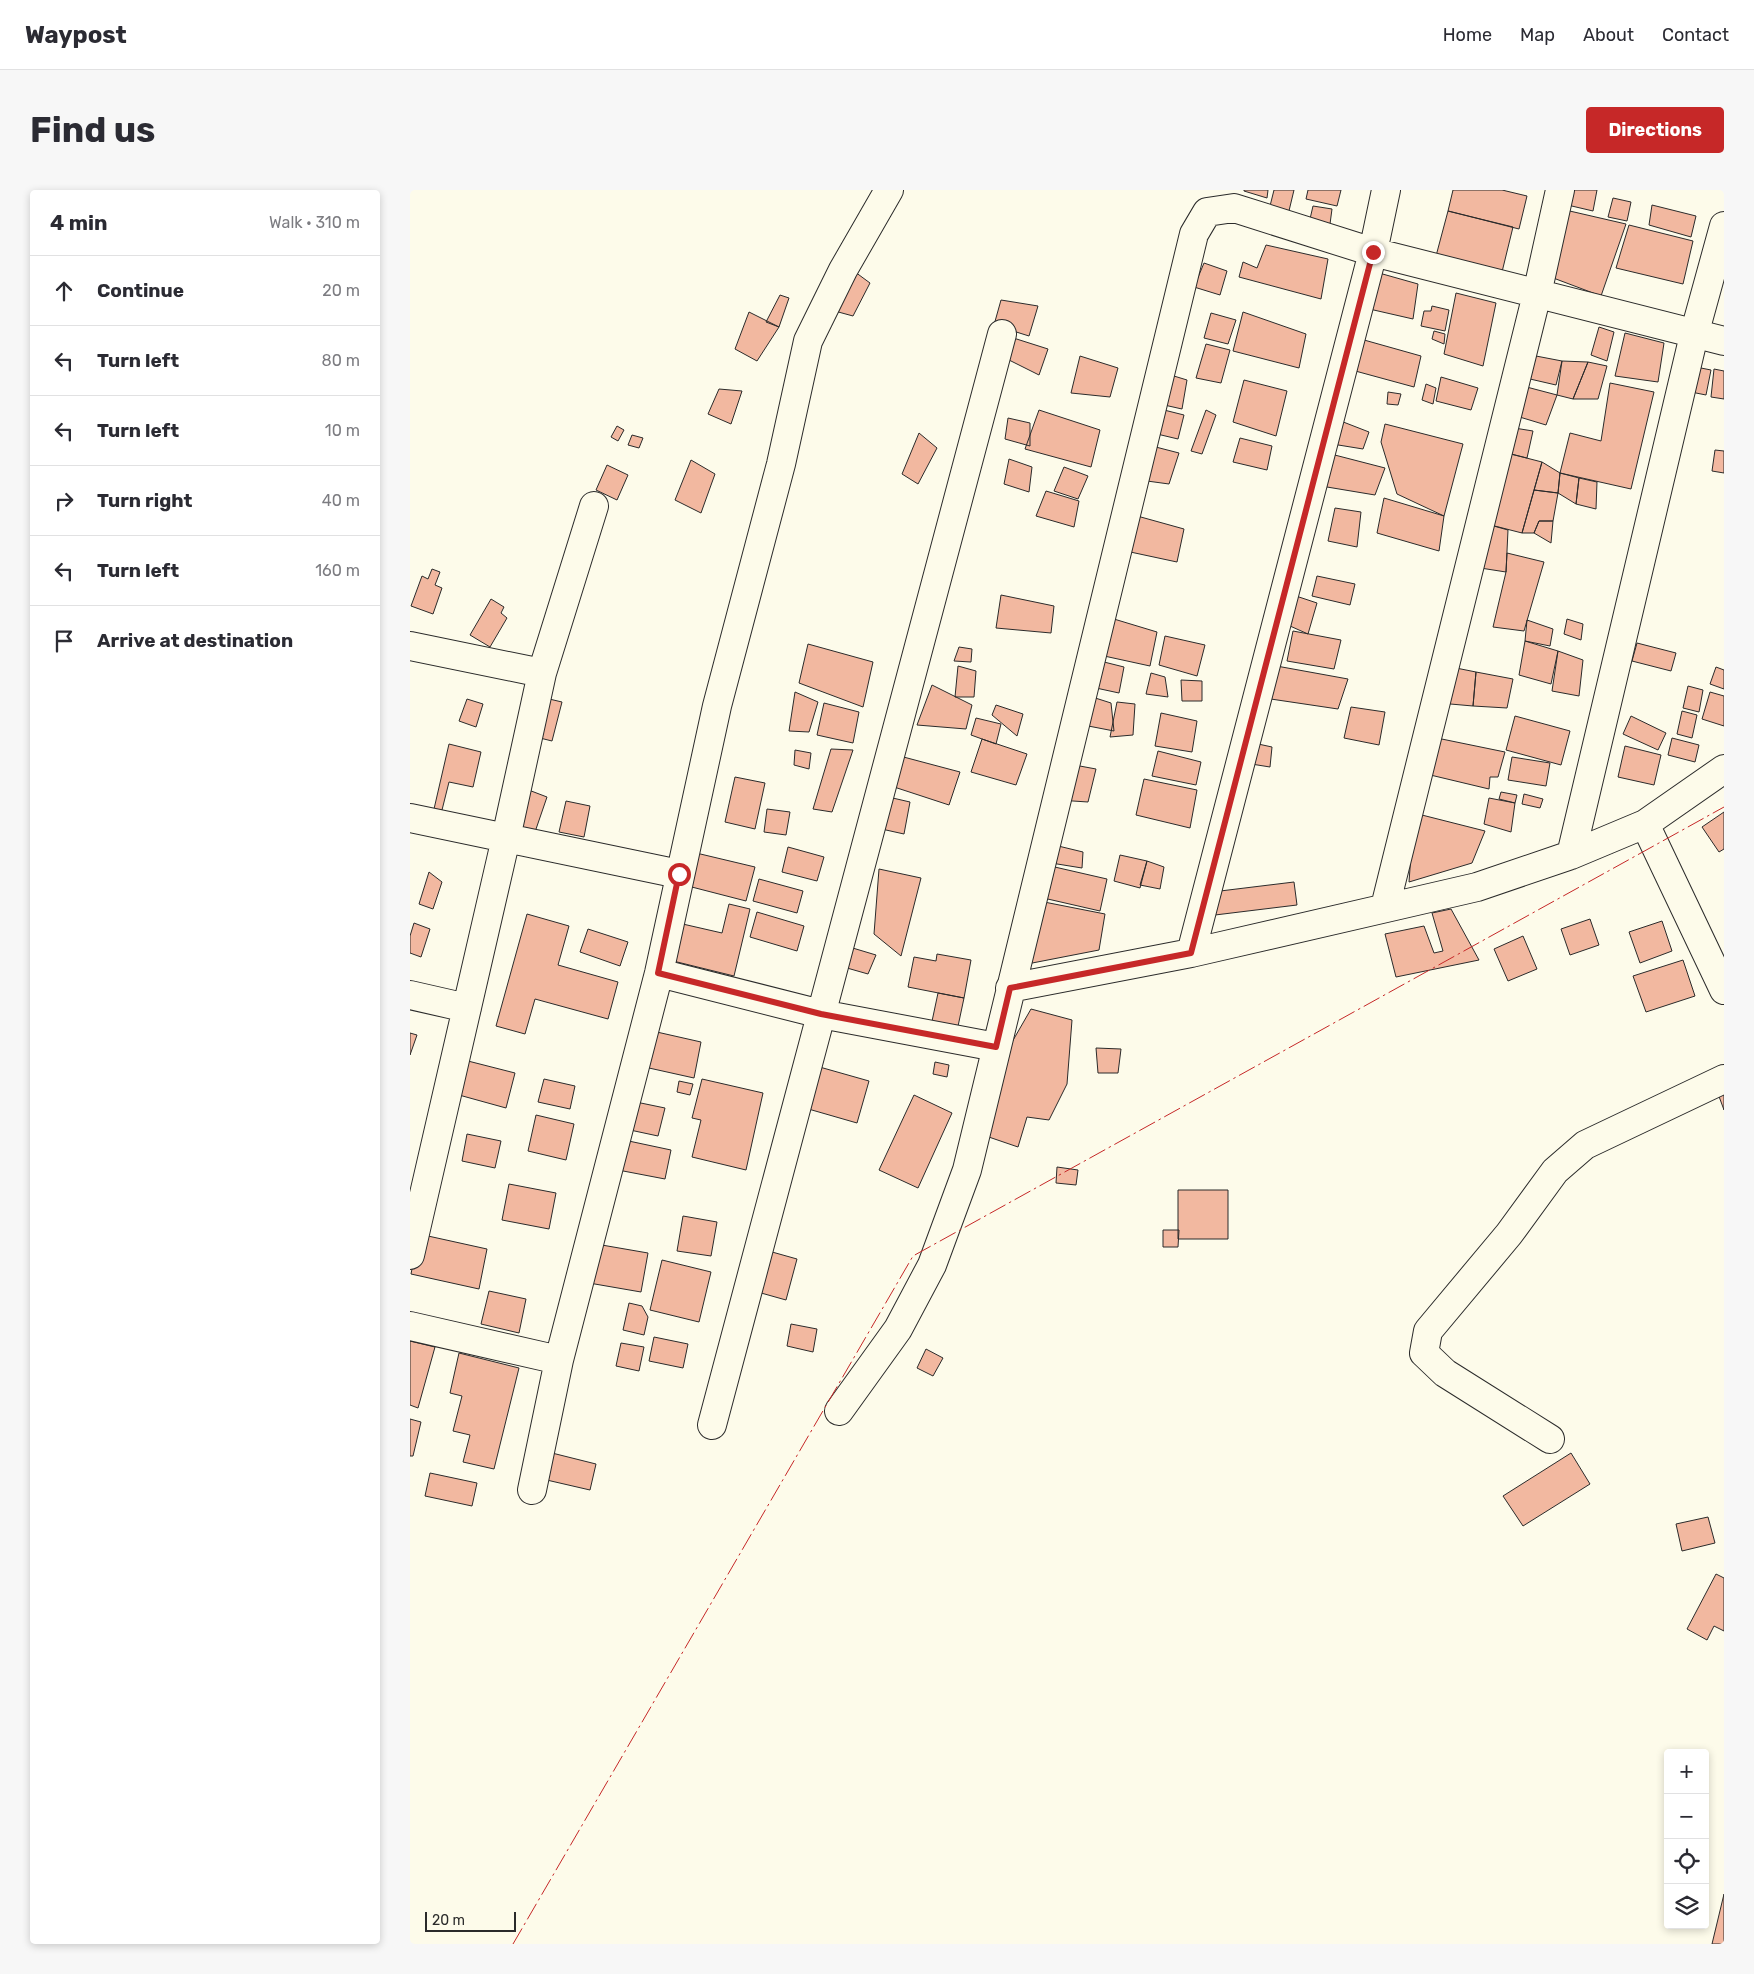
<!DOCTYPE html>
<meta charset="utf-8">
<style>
:root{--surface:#fff;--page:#f7f7f7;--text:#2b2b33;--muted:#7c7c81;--line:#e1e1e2;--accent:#c62828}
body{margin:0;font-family:Rubik,sans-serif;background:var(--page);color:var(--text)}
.controls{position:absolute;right:15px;bottom:15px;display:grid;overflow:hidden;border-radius:5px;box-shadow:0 2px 8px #0003}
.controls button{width:45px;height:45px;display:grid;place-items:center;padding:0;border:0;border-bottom:1px solid var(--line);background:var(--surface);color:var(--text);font:25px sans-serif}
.scale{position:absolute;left:15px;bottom:12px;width:91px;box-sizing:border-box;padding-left:5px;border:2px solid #2b2b2b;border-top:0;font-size:14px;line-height:18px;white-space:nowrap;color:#2b2b2b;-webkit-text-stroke:4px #fdfbea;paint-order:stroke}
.stop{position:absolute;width:15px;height:15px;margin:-11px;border:4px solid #c62828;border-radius:50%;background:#fff}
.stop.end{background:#c62828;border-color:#fff;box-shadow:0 1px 5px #0008}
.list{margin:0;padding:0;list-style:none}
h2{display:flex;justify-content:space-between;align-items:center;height:65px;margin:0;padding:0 20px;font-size:21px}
h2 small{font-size:16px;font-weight:400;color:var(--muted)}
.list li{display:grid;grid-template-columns:32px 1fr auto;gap:15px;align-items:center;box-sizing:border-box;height:70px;padding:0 20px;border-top:1px solid var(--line)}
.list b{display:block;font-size:19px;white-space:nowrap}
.list em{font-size:16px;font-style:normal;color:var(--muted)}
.icon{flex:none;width:28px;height:28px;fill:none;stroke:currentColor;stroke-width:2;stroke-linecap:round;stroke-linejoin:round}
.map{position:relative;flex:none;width:1314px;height:1754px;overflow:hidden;border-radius:5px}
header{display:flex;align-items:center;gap:30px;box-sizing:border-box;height:70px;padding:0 25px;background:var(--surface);border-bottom:1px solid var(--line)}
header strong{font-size:24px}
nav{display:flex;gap:28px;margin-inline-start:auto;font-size:18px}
.intro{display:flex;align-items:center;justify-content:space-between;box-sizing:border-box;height:120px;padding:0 30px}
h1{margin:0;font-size:35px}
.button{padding:12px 22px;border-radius:5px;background:var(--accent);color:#fff;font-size:18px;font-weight:700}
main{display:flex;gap:30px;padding:0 30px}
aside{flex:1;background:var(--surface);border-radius:5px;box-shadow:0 2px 8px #0003}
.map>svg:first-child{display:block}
.building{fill:#f2b8a0;stroke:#2b2b2b}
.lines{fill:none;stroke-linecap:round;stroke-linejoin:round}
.minor-casing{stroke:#2b2b2b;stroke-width:30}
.minor{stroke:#fdfbea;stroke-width:28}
.power{stroke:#c62828;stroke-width:1;stroke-dasharray:18 4 2.5 4;stroke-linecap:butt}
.route{stroke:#c62828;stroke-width:6}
</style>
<header>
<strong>Waypost</strong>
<nav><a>Home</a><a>Map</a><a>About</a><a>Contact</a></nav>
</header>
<div class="intro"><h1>Find us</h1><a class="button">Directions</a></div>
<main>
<aside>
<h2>4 min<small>Walk · 310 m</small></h2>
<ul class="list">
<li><svg class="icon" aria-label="ahead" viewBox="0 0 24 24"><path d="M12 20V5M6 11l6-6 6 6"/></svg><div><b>Continue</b></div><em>20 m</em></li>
<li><svg class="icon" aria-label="left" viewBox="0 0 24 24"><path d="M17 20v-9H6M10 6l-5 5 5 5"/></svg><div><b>Turn left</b></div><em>80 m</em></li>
<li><svg class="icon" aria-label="left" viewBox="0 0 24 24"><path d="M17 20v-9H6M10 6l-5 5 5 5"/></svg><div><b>Turn left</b></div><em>10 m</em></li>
<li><svg class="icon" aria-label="right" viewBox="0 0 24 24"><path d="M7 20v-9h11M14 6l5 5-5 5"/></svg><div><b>Turn right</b></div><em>40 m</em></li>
<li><svg class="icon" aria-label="left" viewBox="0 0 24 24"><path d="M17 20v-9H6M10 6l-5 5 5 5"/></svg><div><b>Turn left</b></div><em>160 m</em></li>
<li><svg class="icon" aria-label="arrive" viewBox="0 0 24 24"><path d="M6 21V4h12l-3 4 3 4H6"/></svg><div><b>Arrive at destination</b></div></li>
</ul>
</aside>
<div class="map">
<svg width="1314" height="1754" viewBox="0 0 1314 1754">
<rect width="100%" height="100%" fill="#fdfbea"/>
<path class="building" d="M834 0H858L857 8 834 1Z
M864 0H884L878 25 859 20Z
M898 0H931L927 16 896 9Z
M1043 0H1092L1117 6 1109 39 1038 21Z
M1153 0H1187L1183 21 1149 13Z
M1203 8 1221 12 1217 31 1198 27Z
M1242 15 1286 26 1281 47 1239 35Z
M903 16 922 19 920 34 900 29Z
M1151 19 1216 34 1191 106 1138 86Z
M1038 21 1103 37 1092 82 1026 66Z
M1219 35 1283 51 1273 94 1206 78Z
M856 55 918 69 911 109 829 87 833 72 847 78Z
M794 73 817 81 810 105 784 97Z
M441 79 460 93 443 126 421 120Z
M962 81 1008 94 1003 129 955 118Z
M1046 103 1086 113 1073 176 1034 164Z
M370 105 379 108 369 137 356 132Z
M591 110 628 116 619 146 584 135Z
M1022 116 1039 120 1035 141 1011 136 1014 121H1021Z
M339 122 369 137 347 171 325 159Z
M833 122 896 144 889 178 823 161Z
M801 123 826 130 818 154 794 148Z
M1189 137 1204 142 1197 171 1181 165Z
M1024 141 1035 144 1034 154 1022 149Z
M1215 143 1254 153 1248 192 1205 186Z
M594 145 638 159 629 185 591 166Z
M947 148 1011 166 1004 197 938 179Z
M796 154 820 160 811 193 786 188Z
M670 166 708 178 700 207 661 203Z
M1126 166 1152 171 1146 195 1120 189Z
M1152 171 1178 172 1163 209 1147 205Z
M1178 172 1197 176 1188 209H1163Z
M1286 177 1301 180 1296 205 1281 202Z
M741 179 777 190 772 219 732 210Z
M1304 179 1314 181V209L1301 207Z
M1031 187 1068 198 1061 220 1026 211Z
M834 190 877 201 866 246 823 232Z
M1200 193 1244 202 1221 299 1150 283 1160 243 1191 251Z
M1016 194 1026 198 1023 214 1012 210Z
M1109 195 1147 205 1136 235 1103 225Z
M309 199 332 201 321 234 298 224Z
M978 202 991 204 988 215 977 214Z
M734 215 774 225 768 249 726 239Z
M629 220 690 240 681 277 615 259Z
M796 220 806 225 792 264 781 261Z
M598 228 620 233V256L595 249Z
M923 228 959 242 953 259 916 253Z
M975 234 1053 254 1034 326 987 304 971 252Z
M207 236 214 240 208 251 201 247Z
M1098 237 1123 241 1117 268 1093 262Z
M509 243 527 258 508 294 492 284Z
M222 245 233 248 229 258 218 255Z
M830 248 862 256 857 280 823 272Z
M738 255 769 263 759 294 737 291Z
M1305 260 1314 261V283L1302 281Z
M1093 262 1132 272 1112 343 1073 333Z
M917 263 975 278 965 305 911 296Z
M599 269 622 277 619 302 594 294Z
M281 270 305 284 291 323 265 310Z
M1132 272 1150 283 1148 303 1124 300Z
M197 275 218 285 207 310 186 300Z
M654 277 678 286 668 309 644 301Z
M1150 283 1169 288 1166 314 1148 303Z
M1169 288 1187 292 1186 319 1166 314Z
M1124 300 1148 303 1143 331H1129L1124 343H1112Z
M636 301 669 311 664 337 626 326Z
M974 308 1034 326 1029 361 967 343Z
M925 318 951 322 947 357 918 351Z
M720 324 774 339 767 372 711 360Z
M1129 331H1143L1141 353 1124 343Z
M1073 333 1098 340 1096 382 1064 377Z
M1097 363 1134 372 1114 441 1083 437 1096 382Z
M22 379 30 382 25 395 32 398 23 424 1 416 12 386 18 389Z
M907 386 945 394 940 415 902 406Z
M880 404 907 413 898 444 871 432Z
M591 405 644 416 641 443 586 438Z
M81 409 94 417 91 423 97 428 80 457 60 445Z
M694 426 747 442 740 476 685 464Z
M1157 429 1173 434 1171 450 1154 444Z
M1117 430 1143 439 1140 456 1115 451Z
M883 441 931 450 924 479 877 471Z
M755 446 795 455 787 486 749 475Z
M1115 451 1148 461 1141 494 1109 485Z
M1227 453 1266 463 1261 481 1222 471Z
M398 454 463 472 453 517 389 493Z
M549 457 562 459 561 472 544 471Z
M1148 461 1173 470 1169 506 1142 501Z
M690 471 714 477 709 503 686 498Z
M861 475 938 489 928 519 854 508Z
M548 476 566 481 564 507H545Z
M1036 476 1066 482 1063 516 1029 513Z
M1306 477 1314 480V499L1300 494Z
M1066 482 1103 489 1097 518 1063 516Z
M741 483 755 487 758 507 736 504Z
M771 490 792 491V511H772Z
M522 495 562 515 556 539 507 535Z
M1278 496 1293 500 1289 522 1273 518Z
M385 502 408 512 399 542 379 541Z
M1300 502 1314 506V536L1292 529Z
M679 506 701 513 704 541 668 534Z
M135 508 152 512 142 551 126 547Z
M57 509 73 514 66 537 49 531Z
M707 512 725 514 723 545 700 547Z
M414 513 449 522 443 553 407 545Z
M586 515 613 524 607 546 582 525Z
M941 517 975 522 969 555 934 548Z
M1272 521 1287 525 1282 548 1267 544Z
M751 523 787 531 782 562 745 556Z
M1105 526 1160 541 1151 575 1096 560Z
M1221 526 1256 543 1248 560 1213 544Z
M566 528 591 534 586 554 561 545Z
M1022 547 1095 562 1088 587H1080L1079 599 1012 583Z
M1262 548 1289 555 1285 572 1258 565Z
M572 549 617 564 606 595 561 582Z
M839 552 862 557 860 577 835 573Z
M39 554 71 562 63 597 39 592 32 620 24 619Z
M1215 556 1251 565 1244 595 1208 587Z
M421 559 443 560 422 622 403 619Z
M385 560 401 563 399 579 384 575Z
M748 561 791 572 786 595 742 586Z
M486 565 550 582 539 615 478 595Z
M1102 567 1140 573 1136 596 1098 590Z
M659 574 686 579 678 612 648 610Z
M325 587 355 593 345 639 315 632Z
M734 589 787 600 780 638 726 625Z
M116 599 137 607 125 642 104 635Z
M1091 602 1107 605 1105 613 1089 609Z
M1114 604 1133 609 1130 618 1112 614Z
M474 606 500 612 494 644 467 638Z
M1079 608 1105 613 1101 642 1074 634Z
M156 611 180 616 174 647 149 642Z
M357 619 380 622 376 645 354 642Z
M1314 622V659L1309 662 1292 637Z
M1004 623 1075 641 1062 673 999 692Z
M640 654 673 662 672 678 635 672Z
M378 657 414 667 407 691 372 682Z
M282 662 345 677 336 711 274 695Z
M710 665 737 671 730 698 704 691Z
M737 671 754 677 750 699 730 695Z
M636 675 697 689 690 721 629 707Z
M469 679 511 688 491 766 464 744Z
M19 682 32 692 23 719 9 714Z
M349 689 393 701 387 723 343 711Z
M884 692 887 715 805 725 802 702Z
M624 710 695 724 689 760 612 775Z
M319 714 340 719 324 786 255 769 264 732 312 743Z
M1041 719 1069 770 986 787 975 744 1014 736 1024 763 1033 761 1022 723Z
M347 722 394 736 387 761 340 747Z
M117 724 159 736 148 775 208 792 198 829 125 809 115 844 86 836Z
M1180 729 1189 755 1160 765 1151 739Z
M1252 731 1262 761 1230 773 1219 742Z
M4 733 20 739 11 767 0 763V746Z
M178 739 218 752 210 776 170 762Z
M1113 746 1127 779 1098 791 1084 759Z
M436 756 466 765 458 784 430 776Z
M527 764 561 770 554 808 498 797 504 767 526 771Z
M1273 770 1285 806 1236 822 1223 786Z
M528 803 554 808 547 841 521 836Z
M621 819 662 830 657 894 639 930 617 927 608 957 570 944 594 866Z
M238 840 291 852 284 888 230 876Z
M0 843 7 845 0 865Z
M686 858 711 859 708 883H688Z
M58 871 105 883 96 918 49 905Z
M525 872 539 875 537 887 523 884Z
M399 874 459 891 447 933 388 916Z
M134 889 165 896 160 919 128 912Z
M292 889 353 903 336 980 282 967 291 930 282 928Z
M269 891 283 894 280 905 267 902Z
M1314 899V920L1307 901Z
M504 905 542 923 508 998 469 980Z
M226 912 255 918 248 946 220 940Z
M126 925 164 934 156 970 118 961Z
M57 944 91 951 85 978 52 971Z
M214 950 261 960 255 989 208 980Z
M647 977 668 980 666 995 646 993Z
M99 994 146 1003 139 1039 92 1030Z
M768 1000H818V1049H768Z
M273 1026 307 1032 301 1066 267 1061Z
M753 1040H769L768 1057H753Z
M9 1044 77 1059 69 1099 1 1084Z
M186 1054 238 1063 231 1102 179 1093Z
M355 1060 387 1069 376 1110 344 1101Z
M252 1070 301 1082 289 1132 240 1120Z
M79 1101 116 1109 109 1143 71 1134Z
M219 1113 232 1116 238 1127 234 1145 213 1140Z
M381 1134 407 1139 403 1162 377 1156Z
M244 1147 278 1154 273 1178 239 1171Z
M0 1151 25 1157 8 1218 0 1215Z
M211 1153 234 1157 229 1181 206 1176Z
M516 1159 533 1168 523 1186 507 1178Z
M49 1163 109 1178 84 1279 53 1272 60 1245 43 1241 52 1206 40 1203Z
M0 1229 11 1232 3 1266H0Z
M134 1261 186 1274 180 1300 128 1288Z
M1161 1263 1180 1294 1113 1336 1093 1306Z
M20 1283 67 1293 62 1316 15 1306Z
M1298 1327 1305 1353 1272 1361 1266 1334Z
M1306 1384 1314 1388V1441L1304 1436 1297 1450 1277 1439Z
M1314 1704V1754H1302Z"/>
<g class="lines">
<defs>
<path id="minor" d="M0 456 132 483
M0 628 96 648 132 483 184 316
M1235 634 1314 800
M1161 665 1284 145 1314 36
M975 717 1127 104 1150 0
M781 763 963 62 976 0
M249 783 411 824 586 857
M600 798 781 763 1067 697 1161 665 1235 634 1314 579
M0 805 57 818
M0 1065 96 648 269 684
M0 1136 149 1170
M429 1221 488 1139 522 1075 557 980 784 44 797 22 824 18 963 62 1314 151
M302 1235 592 144
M1140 1249 1035 1183 1014 1163 1018 1141 1099 1044 1145 981 1175 955 1314 889
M122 1300 149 1170 249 783 307 516 371 274 398 151 433 80 479 0"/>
</defs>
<use href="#minor" class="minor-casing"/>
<use href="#minor" class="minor"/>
<path class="power" d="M103 1754 503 1066 1314 617"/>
</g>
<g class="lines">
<path class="route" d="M269 684 248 783 411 824 586 857 600 798 781 763 963 62"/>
</g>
</svg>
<div class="controls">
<button>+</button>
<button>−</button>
<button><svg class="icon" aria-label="locate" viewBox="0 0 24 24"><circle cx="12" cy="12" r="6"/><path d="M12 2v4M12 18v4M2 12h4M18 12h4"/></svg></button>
<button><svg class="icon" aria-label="layers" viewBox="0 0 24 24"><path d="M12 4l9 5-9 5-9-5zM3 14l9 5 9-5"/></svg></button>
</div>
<div class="scale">20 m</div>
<div class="stop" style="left:269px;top:684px"></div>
<div class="stop end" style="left:963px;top:62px"></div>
</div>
</main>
